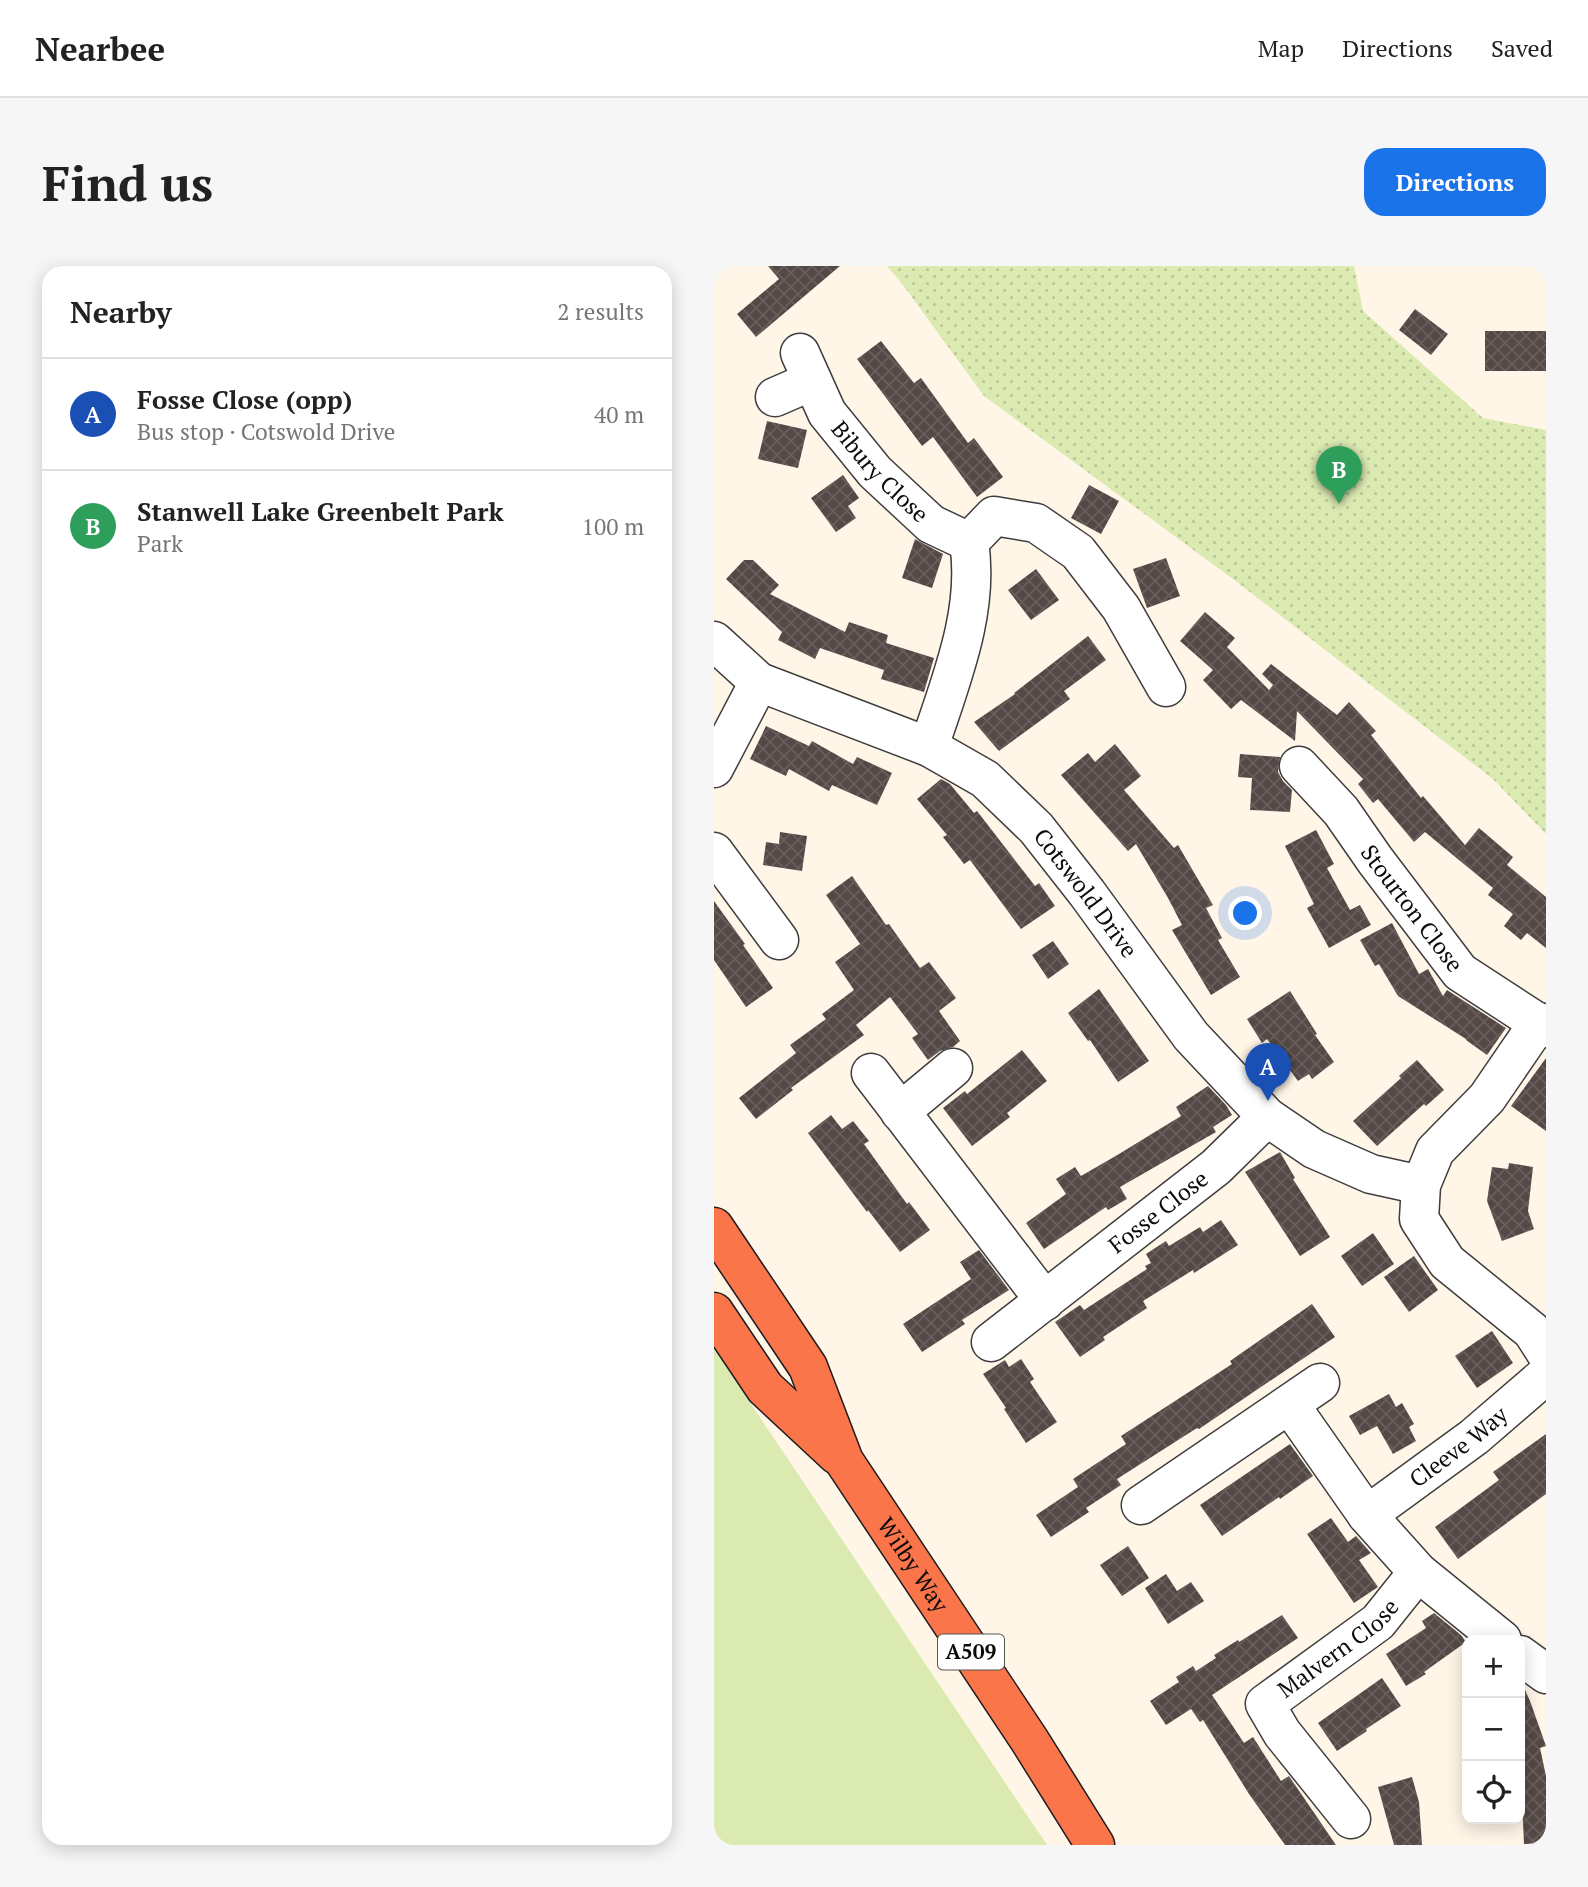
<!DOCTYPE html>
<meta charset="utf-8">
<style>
:root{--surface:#fff;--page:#f6f6f6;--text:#222;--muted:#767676;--line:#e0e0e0;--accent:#1a73e8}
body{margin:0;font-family:"PT Serif",serif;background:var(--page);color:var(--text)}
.controls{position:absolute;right:21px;bottom:21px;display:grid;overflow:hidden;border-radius:14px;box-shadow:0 4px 18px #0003}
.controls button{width:63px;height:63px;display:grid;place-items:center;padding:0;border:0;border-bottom:2px solid var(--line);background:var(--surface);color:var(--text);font:35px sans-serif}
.you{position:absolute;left:532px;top:648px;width:24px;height:24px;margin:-18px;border:5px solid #fff;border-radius:50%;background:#1a73e8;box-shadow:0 0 0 10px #1a73e833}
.badge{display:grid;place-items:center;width:46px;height:46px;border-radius:50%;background:var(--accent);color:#fff;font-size:23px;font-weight:700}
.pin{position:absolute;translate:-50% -58px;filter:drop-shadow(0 2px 4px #0008)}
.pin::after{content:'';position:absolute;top:37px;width:24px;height:21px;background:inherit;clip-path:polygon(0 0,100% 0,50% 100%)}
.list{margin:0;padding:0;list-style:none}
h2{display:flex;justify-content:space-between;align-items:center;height:91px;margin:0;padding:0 28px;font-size:30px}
h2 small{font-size:23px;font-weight:400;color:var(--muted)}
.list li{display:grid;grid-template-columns:46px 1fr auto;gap:21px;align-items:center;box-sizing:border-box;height:112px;padding:0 28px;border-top:2px solid var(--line)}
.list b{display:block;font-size:26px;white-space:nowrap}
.list p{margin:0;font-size:23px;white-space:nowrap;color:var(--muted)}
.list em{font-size:23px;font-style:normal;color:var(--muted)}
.icon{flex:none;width:38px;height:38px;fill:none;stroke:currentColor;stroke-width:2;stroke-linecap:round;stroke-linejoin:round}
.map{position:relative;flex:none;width:832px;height:1579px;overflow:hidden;border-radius:21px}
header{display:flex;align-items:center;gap:42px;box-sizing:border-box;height:98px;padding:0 35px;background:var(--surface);border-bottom:2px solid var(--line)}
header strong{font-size:33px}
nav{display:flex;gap:38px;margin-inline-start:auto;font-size:24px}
.intro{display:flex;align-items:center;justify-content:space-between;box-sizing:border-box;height:168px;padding:0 42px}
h1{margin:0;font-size:49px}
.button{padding:18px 32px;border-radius:21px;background:var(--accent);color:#fff;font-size:24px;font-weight:700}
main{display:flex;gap:42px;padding:0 42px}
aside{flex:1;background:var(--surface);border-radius:21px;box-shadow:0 4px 18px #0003}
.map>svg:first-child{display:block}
.grass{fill:#dbeab1}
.park{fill:url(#park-dots)}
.building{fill:url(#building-cross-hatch)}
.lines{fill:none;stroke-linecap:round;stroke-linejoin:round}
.minor-casing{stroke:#3e3e3e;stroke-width:41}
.highway-casing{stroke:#1c1c1c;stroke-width:41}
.minor{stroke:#fff;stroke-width:38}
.highway{stroke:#fb754b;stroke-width:38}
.labels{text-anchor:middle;stroke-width:7;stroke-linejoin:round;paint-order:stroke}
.shield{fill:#fff;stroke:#545454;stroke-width:2}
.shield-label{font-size:21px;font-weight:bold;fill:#0b0b0b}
.street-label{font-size:23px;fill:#0b0b0b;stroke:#fff}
</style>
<header>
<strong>Nearbee</strong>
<nav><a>Map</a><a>Directions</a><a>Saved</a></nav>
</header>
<div class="intro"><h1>Find us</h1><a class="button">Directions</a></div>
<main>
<aside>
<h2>Nearby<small>2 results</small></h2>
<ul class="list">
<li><span class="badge" style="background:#1a4fb4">A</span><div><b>Fosse Close (opp)</b><p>Bus stop · Cotswold Drive</p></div><em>40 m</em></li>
<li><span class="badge" style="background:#2e9e5b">B</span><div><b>Stanwell Lake Greenbelt Park</b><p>Park</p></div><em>100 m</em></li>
</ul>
</aside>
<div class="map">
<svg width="832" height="1579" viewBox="0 0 832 1579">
<defs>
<pattern id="park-dots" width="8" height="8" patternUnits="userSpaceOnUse" patternTransform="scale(1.75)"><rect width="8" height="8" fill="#dbeab1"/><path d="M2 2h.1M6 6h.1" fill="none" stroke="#bbc797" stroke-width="1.8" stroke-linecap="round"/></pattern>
<pattern id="building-cross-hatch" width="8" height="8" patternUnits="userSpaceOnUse" patternTransform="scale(1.75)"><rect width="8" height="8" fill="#544947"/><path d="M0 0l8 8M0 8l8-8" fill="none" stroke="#685f5d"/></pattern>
</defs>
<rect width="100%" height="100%" fill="#fff6e8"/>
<path class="grass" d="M0 1083 333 1579H0Z"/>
<path class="park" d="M173 0H640L649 45 769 152 832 164V568L779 513 519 313 270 130 189 19Z"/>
<path class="building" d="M54 0H126L42 71 23 48 65 13Z
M701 43 734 68 717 89 685 64Z
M771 65H832V105H771Z
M167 75 200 117 207 112 254 177 260 172 289 211 263 231 219 171 208 180 143 93Z
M53 155 93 164 84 202 44 193Z
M129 209 145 232 134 240 142 252 122 266 97 232Z
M375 219 405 235 387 268 357 252Z
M201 273 229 288 218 322 188 312Z
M452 292 466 330 433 342 419 303Z
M30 294H39L65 319 56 328 131 366 135 356 174 369 172 377 220 392 210 426 167 413 170 404 106 382 101 393 64 374 68 366 12 313Z
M322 303 345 334 317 354 294 324Z
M491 346 521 372 513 381 555 424 559 419 548 408 557 398 623 449 635 436 662 465 657 469 707 532 709 530 751 579 765 562 799 591 793 599 832 631V682L813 667 807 674 790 660 799 648 774 629 779 622 711 566 700 576 664 533 659 537 644 518 649 513 583 445 581 475 527 434 517 443 489 414 499 404 466 375Z
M374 370 392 394 350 425 356 433 285 485 260 456 301 428 300 427Z
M52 460 95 480 98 475 139 498 143 491 178 507 163 539 118 519 115 525 75 503 72 510 36 493Z
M401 478 427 510 410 524 460 582 464 579 499 639 492 642 508 672 504 674 526 711 497 729 458 664 468 659 454 632 422 578 414 585 347 509 374 487 381 496Z
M526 488 566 491 564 506 569 515 578 524 576 546 536 544 538 512 524 511Z
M227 513 236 518 260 547 263 545 321 620 325 617 341 640 307 663 256 594 250 598 229 571 233 569 203 533Z
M602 564 620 598 613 602 636 644 646 639 657 659 615 682 593 642 600 638 571 580Z
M66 566 93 570 88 605 49 599 52 576 65 578Z
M138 610 172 659 175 658 206 702 215 696 242 732 225 745 246 775 239 781 226 785 214 794 198 772 204 768 176 731 142 759 150 769 77 822 79 824 42 853 25 832 82 787 76 779 112 753 108 748 140 724 121 696 146 678 112 629Z
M0 635 31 678 29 679 59 722 32 741 0 694Z
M678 657 705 708 714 703 729 730 733 724 792 762 773 789 752 774V773L684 730 665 698 661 700 646 674Z
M339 675 355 698 334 713 318 689Z
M385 723 435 795 404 816 376 774 374 775 354 747Z
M576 725 603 768 601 769 620 796 598 813 595 808 584 815 553 773 548 777 533 753Z
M308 784 333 815 293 847 296 851 258 880 229 842 251 825 253 828Z
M832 792V865L797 840Z
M703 794 730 824 712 840 710 838 663 880 639 855 687 812 685 810Z
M494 820 512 839 518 849 499 861 502 866 406 921 413 933 394 944 392 941 330 983 312 957 352 928 342 913 361 901 367 910 405 888 467 850 462 841Z
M117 849 128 863 139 855 155 875 150 878 193 938 195 936 216 964 186 986 154 944 153 946 94 867Z
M566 886 581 912 579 913 616 971 586 990 531 906Z
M795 897 819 901 814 945 820 963 788 975 773 935 778 901 794 903Z
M507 954 524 979 480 1007 479 1004 429 1035 433 1042 389 1071 391 1074 366 1091 341 1056 366 1039 370 1044 433 1003 431 1000 437 997 432 988 452 975 455 980 486 961 489 966Z
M659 967 680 998 648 1020 627 990Z
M265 984 295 1024 248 1054 251 1058 208 1086 189 1058 257 1013 246 996Z
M700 990 724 1024 695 1046 670 1011Z
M598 1038 621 1071 485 1163 483 1162 403 1213 407 1219 372 1242 375 1246 337 1271 322 1249 364 1221 359 1213 412 1178 407 1170 518 1098 516 1095Z
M778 1065 799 1097 763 1122 741 1090Z
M307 1093 320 1113 316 1116 343 1156 312 1177 290 1143 292 1142 269 1108 291 1094 295 1101Z
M675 1128 682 1141 688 1137 700 1158 695 1161 702 1175 679 1188 663 1160 646 1169 635 1150Z
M832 1168V1228L744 1293 721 1261 785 1214 779 1206Z
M576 1178 599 1210 566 1233 565 1231 508 1270 486 1239Z
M617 1252 634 1276 642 1270 657 1287 645 1294 664 1321 640 1337 593 1268Z
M414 1280 435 1312 408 1330 386 1299Z
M452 1308 463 1325 477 1316 490 1335 454 1358 431 1322Z
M720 1347 747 1369 752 1376 710 1406 712 1408 692 1420 672 1388 712 1362 708 1355Z
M568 1349 584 1372 498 1429 530 1477 539 1471 567 1515 575 1510 622 1579H571L535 1528 489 1454 486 1456 477 1443 452 1459 436 1435 465 1416 462 1411 479 1400 482 1405 502 1392 500 1389 524 1374 525 1376Z
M668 1412 687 1440 652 1463 653 1465 623 1485 604 1457Z
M808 1417 816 1435 832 1480 826 1482 832 1510V1577L810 1578 808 1535H806V1418Z
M698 1511 705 1536 708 1579H680L664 1521Z"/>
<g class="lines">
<defs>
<g id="minor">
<path id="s1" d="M86 87 113 147 161 206 217 258 255 276C266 346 236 416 215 481"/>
<path d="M61 131 98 115"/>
<path d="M255 276 280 250 322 257 364 286 407 342 452 421"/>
<path id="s2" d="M0 375 45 416 215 481 271 513 322 562 373 627 477 770 553 851 600 883 657 908 707 919"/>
<path id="s3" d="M585 500 627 545 661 594 746 706 832 762"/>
<path d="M0 502 45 416"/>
<path d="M0 586 65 674"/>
<path d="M825 756 773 832 721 885 707 919 705 953 733 996 818 1065 832 1087"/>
<path d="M157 807 331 1035"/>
<path d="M186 846 239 802"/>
<path id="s4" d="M277 1076 502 901 553 851"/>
<path d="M576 1139 653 1249 704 1306 788 1374"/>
<path d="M427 1239 606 1117"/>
<path id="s5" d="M653 1249 760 1171 832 1109"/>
<path d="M806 1389 832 1408"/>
<path id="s6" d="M637 1553 568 1467 551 1438 664 1356 704 1306"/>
</g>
<g id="highway">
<path id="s7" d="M0 961 94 1101 130 1195 316 1475 381 1579"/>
<path d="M0 1046 51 1122 123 1189"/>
</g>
</defs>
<use href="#minor" class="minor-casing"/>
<use href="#highway" class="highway-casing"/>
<use href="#minor" class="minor"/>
<use href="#highway" class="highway"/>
</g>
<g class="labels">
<rect class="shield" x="224" y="1368.5" width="66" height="35" rx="5"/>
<g class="shield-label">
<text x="257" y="1393">A509</text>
</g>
<g class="street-label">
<text dy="8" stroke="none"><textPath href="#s1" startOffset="145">Bibury Close</textPath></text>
<text dy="8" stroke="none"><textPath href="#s2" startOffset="460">Cotswold Drive</textPath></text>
<text dy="8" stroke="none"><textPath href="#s3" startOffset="182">Stourton Close</textPath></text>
<text dy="8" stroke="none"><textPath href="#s4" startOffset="212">Fosse Close</textPath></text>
<text dy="8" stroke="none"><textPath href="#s5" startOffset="114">Cleeve Way</textPath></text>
<text dy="8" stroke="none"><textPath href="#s7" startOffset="394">Wilby Way</textPath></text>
<text dy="8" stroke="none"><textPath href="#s6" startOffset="236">Malvern Close</textPath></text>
</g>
</g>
</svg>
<div class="controls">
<button>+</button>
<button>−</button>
<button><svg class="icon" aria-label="locate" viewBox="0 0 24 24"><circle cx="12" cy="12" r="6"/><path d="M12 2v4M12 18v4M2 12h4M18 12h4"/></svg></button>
</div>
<div class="you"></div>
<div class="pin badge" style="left:554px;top:835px;background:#1a4fb4">A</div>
<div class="pin badge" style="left:625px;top:238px;background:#2e9e5b">B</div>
</div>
</main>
